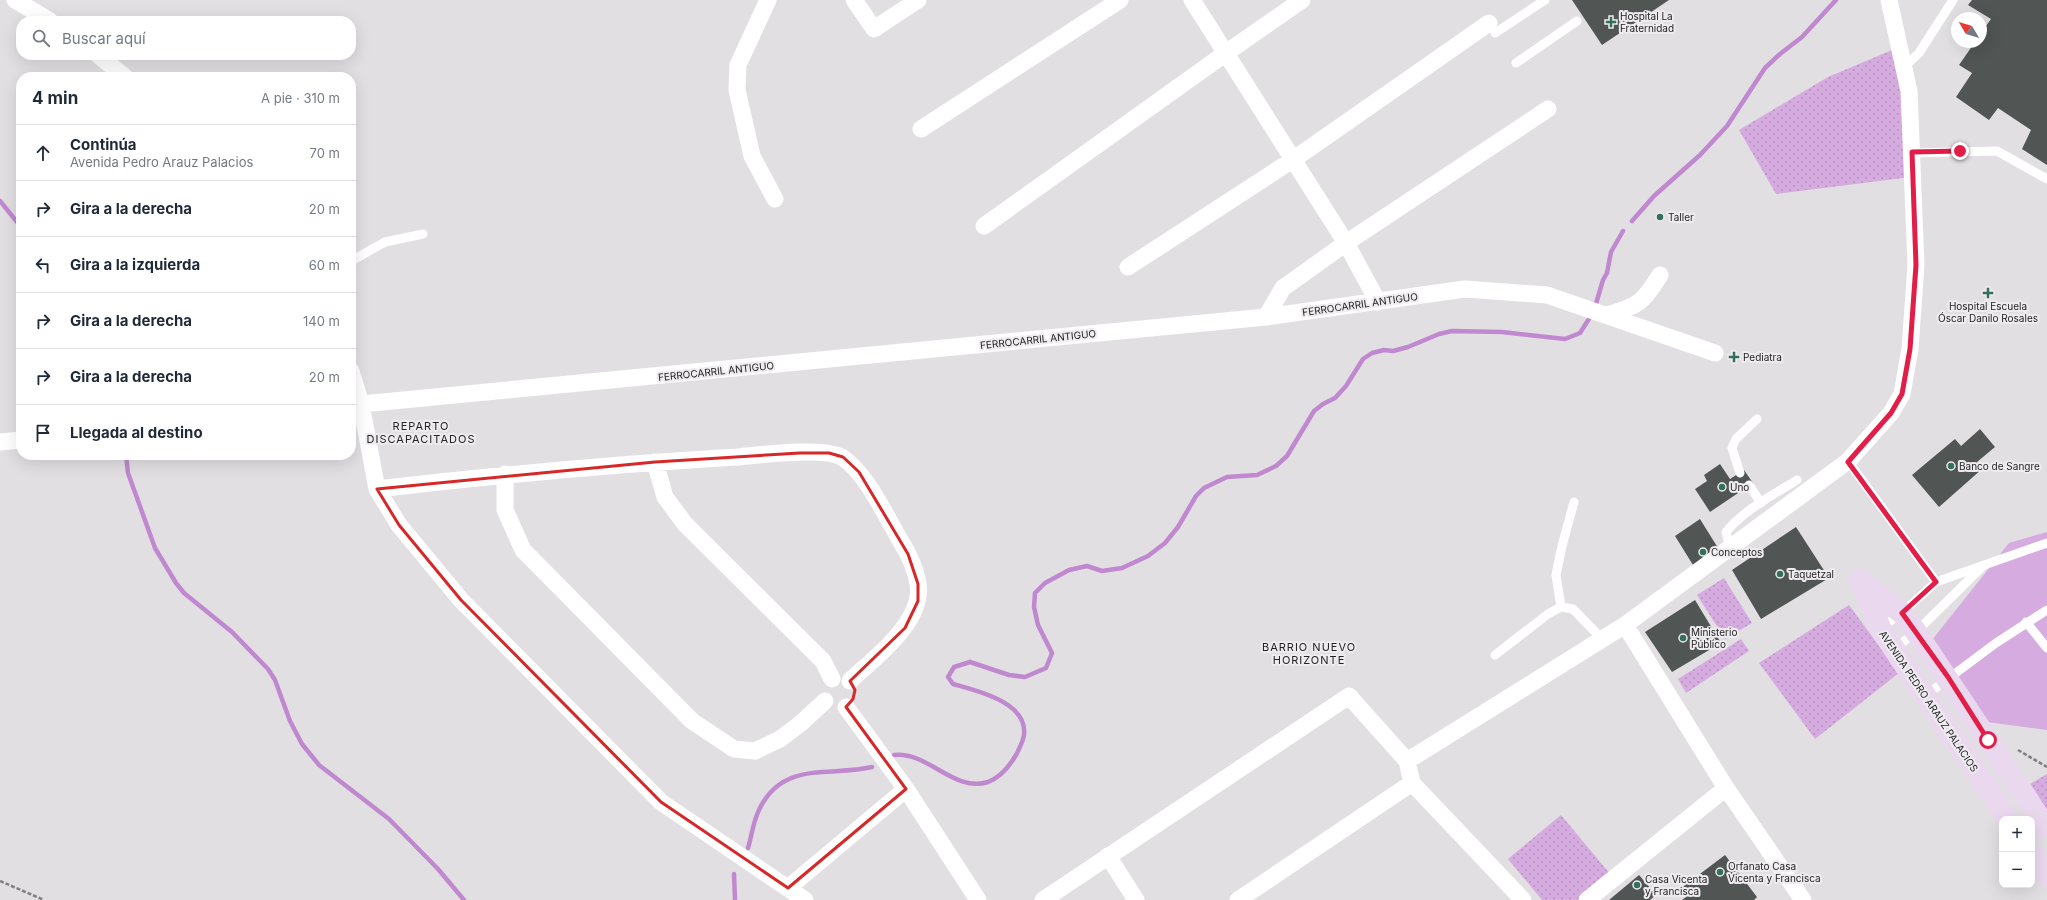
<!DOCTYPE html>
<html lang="es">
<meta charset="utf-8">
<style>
:root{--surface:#fff;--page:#f6f6f7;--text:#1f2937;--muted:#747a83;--line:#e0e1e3}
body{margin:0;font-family:Inter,sans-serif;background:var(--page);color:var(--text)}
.controls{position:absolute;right:12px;bottom:12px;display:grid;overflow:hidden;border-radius:8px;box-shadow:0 4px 16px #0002}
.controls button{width:36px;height:36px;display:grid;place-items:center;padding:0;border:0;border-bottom:1px solid var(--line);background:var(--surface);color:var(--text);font:20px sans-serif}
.compass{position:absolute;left:1951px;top:12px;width:36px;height:36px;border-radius:50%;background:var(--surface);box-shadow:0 4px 16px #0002;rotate:308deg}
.stop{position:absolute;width:12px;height:12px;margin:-9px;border:3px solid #e11d48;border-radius:50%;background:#fff}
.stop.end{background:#e11d48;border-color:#fff;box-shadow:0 1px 4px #0008}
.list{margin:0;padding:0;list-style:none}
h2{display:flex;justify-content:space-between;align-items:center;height:52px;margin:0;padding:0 16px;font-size:17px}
h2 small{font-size:13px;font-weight:400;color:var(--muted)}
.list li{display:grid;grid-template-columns:26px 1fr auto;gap:12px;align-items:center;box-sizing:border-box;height:56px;padding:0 16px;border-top:1px solid var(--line)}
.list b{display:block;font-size:15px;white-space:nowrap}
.list p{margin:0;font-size:13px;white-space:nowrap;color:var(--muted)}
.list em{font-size:13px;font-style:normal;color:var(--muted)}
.icon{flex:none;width:22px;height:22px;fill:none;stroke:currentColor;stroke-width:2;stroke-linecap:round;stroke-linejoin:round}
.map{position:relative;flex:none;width:2047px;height:900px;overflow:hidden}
.search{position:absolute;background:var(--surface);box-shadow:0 4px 16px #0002;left:16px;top:16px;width:340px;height:44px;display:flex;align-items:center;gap:10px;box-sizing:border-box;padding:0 14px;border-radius:16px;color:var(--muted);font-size:15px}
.panel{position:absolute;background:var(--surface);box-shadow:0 4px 16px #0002;left:16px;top:72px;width:340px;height:388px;border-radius:16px}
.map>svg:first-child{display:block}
.grass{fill:url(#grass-dots)}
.pitch{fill:#d5abe0}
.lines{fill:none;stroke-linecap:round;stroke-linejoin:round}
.stream{stroke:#c088cf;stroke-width:4.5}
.building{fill:#515654}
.path{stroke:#817f82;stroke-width:2.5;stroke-dasharray:4 2;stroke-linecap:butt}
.lane{stroke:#fff;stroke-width:9}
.street{stroke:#fff;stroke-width:17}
.secondary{stroke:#ead8ee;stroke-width:22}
.route{stroke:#e11d48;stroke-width:5}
.marked{fill:none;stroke:#d62828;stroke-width:3;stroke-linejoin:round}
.poi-dot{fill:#33705c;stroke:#efecf0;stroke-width:1.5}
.labels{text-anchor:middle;stroke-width:4;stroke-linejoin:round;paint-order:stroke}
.poi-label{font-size:10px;fill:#242325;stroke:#efecf0;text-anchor:start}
.street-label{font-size:10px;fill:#242325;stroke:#efecf0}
.neighbourhood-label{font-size:11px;letter-spacing:1px;fill:#242325;stroke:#efecf0}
</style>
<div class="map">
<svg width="2047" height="900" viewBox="0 0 2047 900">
<defs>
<pattern id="grass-dots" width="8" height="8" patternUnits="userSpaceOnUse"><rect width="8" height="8" fill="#d5abe0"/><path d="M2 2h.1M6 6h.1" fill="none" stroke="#b793c0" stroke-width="1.8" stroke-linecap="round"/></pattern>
</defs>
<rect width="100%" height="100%" fill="#e2dfe3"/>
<path class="grass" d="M1892 50 1907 102 1911 177 1776 194 1739 130 1828 77Z
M1724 578 1752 623 1725 639 1697 595Z
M1849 605 1899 673 1815 739 1759 663Z
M1741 639 1749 651 1686 693 1678 679Z
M2047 774V817L2025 787Z
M1561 815 1611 875 1581 900H1542L1508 859Z"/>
<path class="pitch" d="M2047 532V730L1979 721 1928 645 2009 543Z"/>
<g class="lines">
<path class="stream" d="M0 201 21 227
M1632 221 1654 196 1700 155 1727 126 1765 68 1780 54 1802 37 1836 0
M1595 307 1603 280 1607 273 1611 252 1623 231
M126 455 128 473 155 548 176 583 184 593 232 632 268 669 275 680 290 721 302 744 319 765 389 819 438 869 464 900
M894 755C928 751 954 793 988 782 1001 777 1009 767 1016 755 1019 749 1023 742 1024 735 1028 702 977 691 953 684L948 677 954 667 970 662 1009 675 1025 677 1046 668 1052 653 1038 625 1034 607 1035 593 1045 583 1069 570 1087 566 1102 571 1122 568 1148 556 1165 543 1178 527 1196 496 1204 488 1227 477 1257 475 1276 466 1287 456 1314 411 1323 404 1335 398 1346 386 1363 359 1372 353 1384 350 1393 351 1408 347 1439 334 1452 331 1502 332 1565 339 1580 333 1592 314
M748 848C752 835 753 822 759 810 782 760 830 777 872 767
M734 874 735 900"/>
</g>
<path class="building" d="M1572 0H1669L1602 45Z
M1972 0H2047V165L2022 149 2031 130 1998 108 1989 120 1956 97 1972 73 1959 65 1975 42H1981V33L1991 19 1968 5Z
M1980 429 1995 447 1977 462 1982 469 1939 507 1912 475 1955 439 1961 446Z
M1720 464 1730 479 1744 470 1753 483 1710 512 1695 489 1707 481 1704 475Z
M1700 519 1718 548 1693 565 1675 536Z
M1796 527 1829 578 1761 619 1732 570Z
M1695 600 1721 643 1672 672 1645 632Z
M1725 855 1757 897 1754 900H1682L1686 897 1680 889Z
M1639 875 1656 895 1650 900H1609Z"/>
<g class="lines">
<path class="path" d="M2018 750 2047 767
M0 881 44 900"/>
<path class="lane" d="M1495 33 1545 0
M1516 63 1577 21
M1904 67 1919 53 1953 0
M1912 153 1997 151 2047 179
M351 261 385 242 423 234
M1848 461 1936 582
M1740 473 1732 448 1736 439 1757 419
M1749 485 1761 503
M1730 548 1726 532C1744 510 1773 495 1797 480
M1561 607 1556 575 1562 546 1574 502
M2026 622 2047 648
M1880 628 1902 613 1936 582 2047 543
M1894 649 1916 632 1984 565
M1495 655 1548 614 1561 607 1573 609 1603 640
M1925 696 1996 643 2047 610"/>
<path class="street" d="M15 0 50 21
M768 0 738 65 737 90 752 156 775 199
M854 0 874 29 918 0
M1192 0 1346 243 1378 302
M98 55 125 77
M921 129 1120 0
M984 226 1226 53 1302 0
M1128 267 1294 159 1489 23
M1607 315C1638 306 1643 303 1660 275
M1266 317 1283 288 1346 243 1548 109
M351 371 361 404 377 489 399 525 461 600 661 802 805 900
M351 405 1266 317 1465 289 1547 295 1715 353
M0 442 21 440
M655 462 665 497 685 524 823 661 832 679
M505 474V510L523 550 692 721 734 749 755 751 780 739 800 724 825 701
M377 489C497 475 616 464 737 457 759 455 826 446 843 458 866 473 886 516 900 540 908 553 916 569 918 584 924 622 874 658 850 681
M1625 625 1726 788 1803 900
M846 707 906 789 978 900
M1412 783 1523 900
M1108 856 1136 900
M788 888 906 789
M1043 900 1349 696 1407 761
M1238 900 1412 783 1407 761 1625 625 1848 461 1891 413 1902 394 1910 349 1916 265 1909 91 1889 0
M1587 900 1726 788"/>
<path class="secondary" d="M1860 580 1902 613 1916 632 2047 829
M1861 581 1880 628 2008 819
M2032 854 2047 876"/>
</g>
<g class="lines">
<path class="route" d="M1960 151 1912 152 1916 265 1910 349 1902 394 1891 413 1848 462 1936 582 1902 613 1948 677 1988 740"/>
</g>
<path class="marked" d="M800 453H829L843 457 859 472 908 554 918 584V601L905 628 850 681 855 690 853 699 846 707 906 789 788 888 661 802 461 600 399 525 377 489 655 462Z"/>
<g class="poi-dot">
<path d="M1609 16h4v4h4v4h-4v4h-4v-4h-4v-4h4z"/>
<circle cx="1660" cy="217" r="4"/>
<path d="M1986 287h4v4h4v4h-4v4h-4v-4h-4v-4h4z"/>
<path d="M1732 351h4v4h4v4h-4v4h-4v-4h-4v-4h4z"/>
<circle cx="1951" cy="466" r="4"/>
<circle cx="1722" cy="487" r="4"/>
<circle cx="1703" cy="552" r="4"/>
<circle cx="1780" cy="574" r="4"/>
<circle cx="1683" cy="638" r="4"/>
<circle cx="1720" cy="872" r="4"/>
<circle cx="1637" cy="885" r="4"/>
</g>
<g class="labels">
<g class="poi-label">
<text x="1620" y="20">Hospital La<tspan x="1620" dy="12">Fraternidad</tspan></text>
<text x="1668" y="221">Taller</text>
<text x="1988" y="310" text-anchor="middle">Hospital Escuela<tspan x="1988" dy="12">Óscar Danilo Rosales</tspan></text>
<text x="1743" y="361">Pediatra</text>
<text x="1959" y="470">Banco de Sangre</text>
<text x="1730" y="491">Uno</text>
<text x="1711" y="556">Conceptos</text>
<text x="1788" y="578">Taquetzal</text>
<text x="1691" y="636">Ministerio<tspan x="1691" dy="12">Público</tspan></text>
<text x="1728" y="870">Orfanato Casa<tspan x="1728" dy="12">Vicenta y Francisca</tspan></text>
<text x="1645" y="883">Casa Vicenta<tspan x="1645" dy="12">y Francisca</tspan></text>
</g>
<g class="street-label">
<text transform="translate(1360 304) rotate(-8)" y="4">FERROCARRIL ANTIGUO</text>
<text transform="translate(1038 339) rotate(-6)" y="4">FERROCARRIL ANTIGUO</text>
<text transform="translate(716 371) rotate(-6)" y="4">FERROCARRIL ANTIGUO</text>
<text transform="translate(1929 701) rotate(56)" y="4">AVENIDA PEDRO ARAUZ PALACIOS</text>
</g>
<g class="neighbourhood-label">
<text x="421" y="430">REPARTO<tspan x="421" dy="13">DISCAPACITADOS</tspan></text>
<text x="1309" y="651">BARRIO NUEVO<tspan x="1309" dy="13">HORIZONTE</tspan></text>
</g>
</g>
</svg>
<div class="controls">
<button>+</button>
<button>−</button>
</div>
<svg class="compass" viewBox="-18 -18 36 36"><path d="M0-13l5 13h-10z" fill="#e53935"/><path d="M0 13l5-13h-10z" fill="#747a83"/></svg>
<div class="stop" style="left:1988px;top:740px"></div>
<div class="stop end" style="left:1960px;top:151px"></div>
<div class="search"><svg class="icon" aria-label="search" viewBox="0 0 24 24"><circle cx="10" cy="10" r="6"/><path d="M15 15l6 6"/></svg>Buscar aquí</div>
<section class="panel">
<h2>4 min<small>A pie · 310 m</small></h2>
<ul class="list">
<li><svg class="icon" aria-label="ahead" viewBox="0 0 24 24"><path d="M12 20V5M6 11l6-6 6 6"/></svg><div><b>Continúa</b><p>Avenida Pedro Arauz Palacios</p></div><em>70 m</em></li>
<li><svg class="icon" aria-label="right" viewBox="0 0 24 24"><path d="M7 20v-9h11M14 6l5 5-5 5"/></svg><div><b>Gira a la derecha</b></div><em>20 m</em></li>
<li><svg class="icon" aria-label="left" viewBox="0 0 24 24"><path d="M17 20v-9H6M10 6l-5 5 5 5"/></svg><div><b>Gira a la izquierda</b></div><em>60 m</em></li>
<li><svg class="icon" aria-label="right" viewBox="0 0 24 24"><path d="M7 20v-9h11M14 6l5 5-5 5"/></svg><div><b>Gira a la derecha</b></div><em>140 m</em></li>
<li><svg class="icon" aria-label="right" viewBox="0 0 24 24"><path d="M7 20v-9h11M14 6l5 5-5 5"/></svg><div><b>Gira a la derecha</b></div><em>20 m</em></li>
<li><svg class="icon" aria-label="arrive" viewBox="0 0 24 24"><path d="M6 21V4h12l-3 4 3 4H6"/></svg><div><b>Llegada al destino</b></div></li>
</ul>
</section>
</div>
